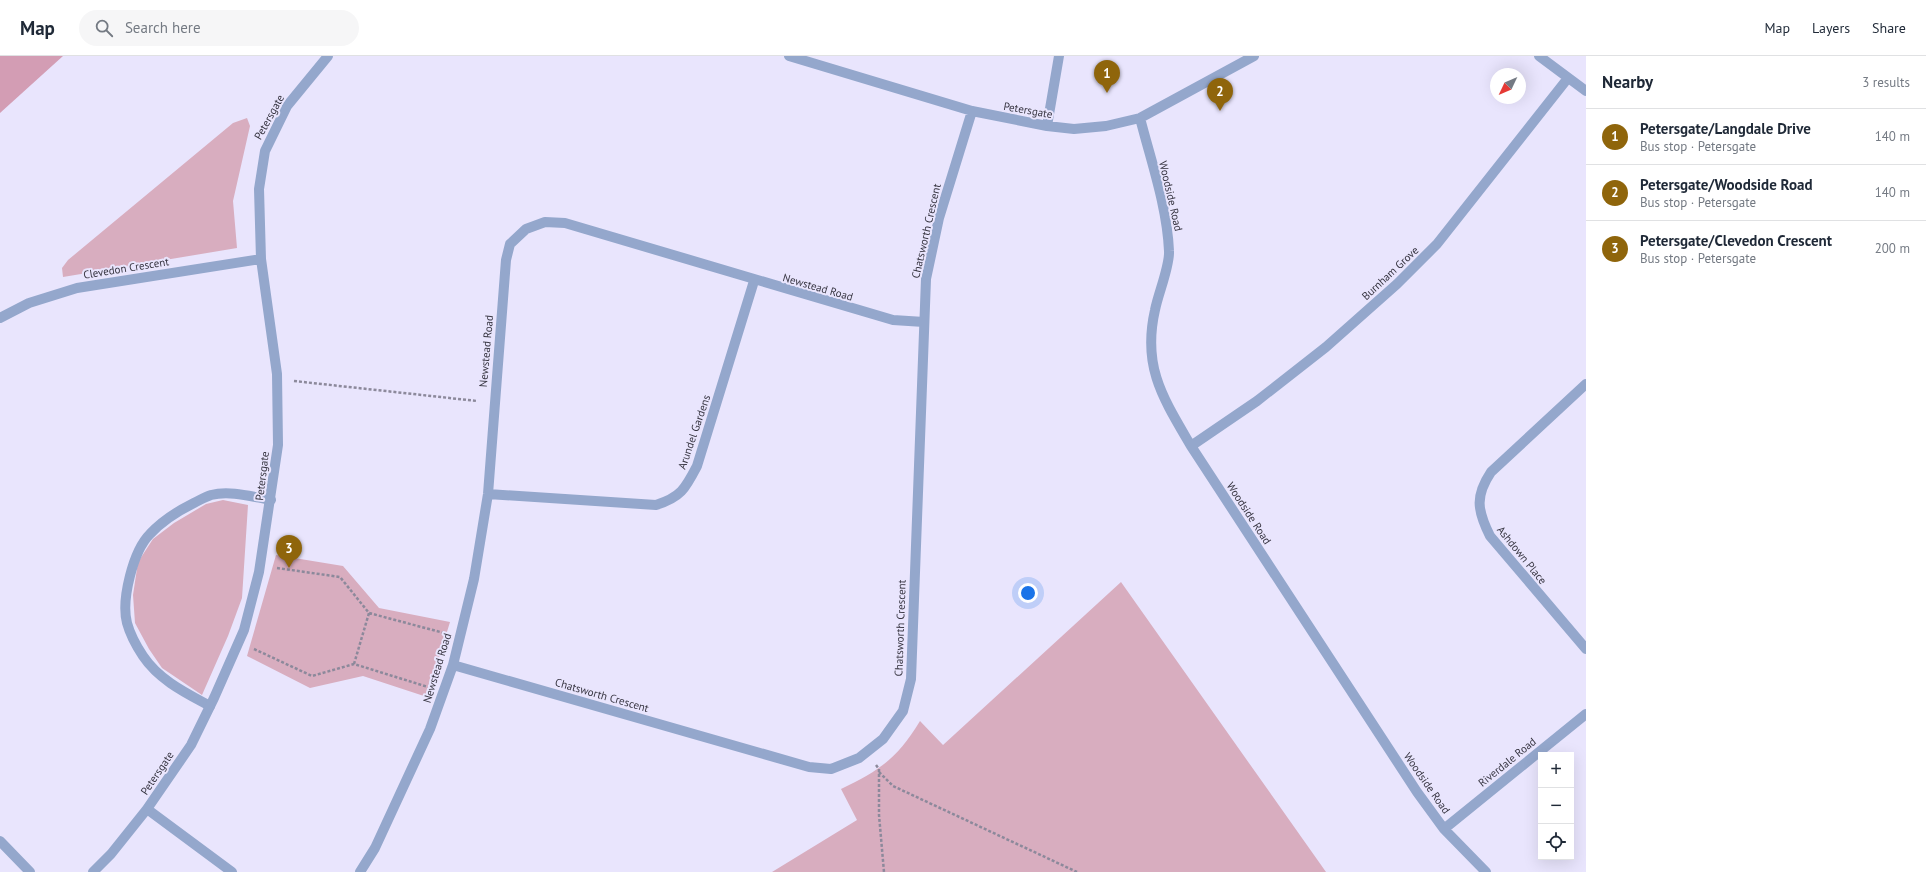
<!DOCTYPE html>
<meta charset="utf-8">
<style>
:root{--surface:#fff;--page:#f6f6f7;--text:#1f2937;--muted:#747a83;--line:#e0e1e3;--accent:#8f650b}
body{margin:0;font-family:"PT Sans",sans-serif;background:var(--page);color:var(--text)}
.controls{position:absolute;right:12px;bottom:12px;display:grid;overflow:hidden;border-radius:0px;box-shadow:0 4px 16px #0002}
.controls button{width:36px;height:36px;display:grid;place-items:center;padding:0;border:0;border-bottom:1px solid var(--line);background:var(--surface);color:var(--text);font:20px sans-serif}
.compass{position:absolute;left:1490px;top:12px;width:36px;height:36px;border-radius:50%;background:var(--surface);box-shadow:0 4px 16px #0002;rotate:226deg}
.you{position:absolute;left:1028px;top:537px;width:14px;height:14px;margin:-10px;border:3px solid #fff;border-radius:50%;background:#1a73e8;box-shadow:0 0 0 6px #1a73e833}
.badge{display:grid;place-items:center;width:26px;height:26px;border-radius:50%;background:var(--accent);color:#fff;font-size:13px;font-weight:700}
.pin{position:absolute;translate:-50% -33px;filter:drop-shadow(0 1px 2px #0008)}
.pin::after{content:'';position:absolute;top:21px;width:14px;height:12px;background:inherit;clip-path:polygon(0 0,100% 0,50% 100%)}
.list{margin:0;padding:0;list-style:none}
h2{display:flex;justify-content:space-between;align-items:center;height:52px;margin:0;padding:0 16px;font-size:17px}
h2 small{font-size:13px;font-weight:400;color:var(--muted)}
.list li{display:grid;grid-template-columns:26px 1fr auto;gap:12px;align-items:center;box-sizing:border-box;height:56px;padding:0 16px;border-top:1px solid var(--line)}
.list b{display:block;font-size:15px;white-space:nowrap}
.list p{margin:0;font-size:13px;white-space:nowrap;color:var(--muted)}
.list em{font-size:13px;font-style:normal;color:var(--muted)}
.icon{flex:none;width:22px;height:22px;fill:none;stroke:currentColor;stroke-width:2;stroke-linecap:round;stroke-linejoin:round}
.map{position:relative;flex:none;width:1586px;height:816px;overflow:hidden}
header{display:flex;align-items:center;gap:24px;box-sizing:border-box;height:56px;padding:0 20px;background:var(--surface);border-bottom:1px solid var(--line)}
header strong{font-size:19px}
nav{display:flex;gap:22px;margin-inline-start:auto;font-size:14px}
.search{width:280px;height:36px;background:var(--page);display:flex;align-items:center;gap:10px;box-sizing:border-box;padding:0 14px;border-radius:22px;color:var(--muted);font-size:15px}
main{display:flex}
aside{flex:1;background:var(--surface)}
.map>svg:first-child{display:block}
.green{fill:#d8adbf}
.forest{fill:#d39db4}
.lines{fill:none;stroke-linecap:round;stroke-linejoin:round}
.path{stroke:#8c899b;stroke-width:2.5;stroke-dasharray:3 2;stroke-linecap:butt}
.lane{stroke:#94a7cc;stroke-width:10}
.street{stroke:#94a7cc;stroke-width:10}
.labels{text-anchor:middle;stroke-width:4;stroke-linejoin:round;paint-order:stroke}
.street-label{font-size:11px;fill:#373541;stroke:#e9e5fd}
</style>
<header>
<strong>Map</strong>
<div class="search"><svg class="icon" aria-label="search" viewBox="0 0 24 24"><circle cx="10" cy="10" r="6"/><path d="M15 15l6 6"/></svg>Search here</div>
<nav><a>Map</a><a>Layers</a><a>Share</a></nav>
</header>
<main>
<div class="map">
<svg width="1586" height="816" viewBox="0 0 1586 816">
<rect width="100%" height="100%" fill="#e9e5fd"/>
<path class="green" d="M247 62 250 70 233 145 237 192 63 221 62 212 68 204 233 67Z
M223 444 248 449 242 542 228 580 202 639 162 612 149 593 135 567 133 539 138 506 153 483 174 467 206 448Z
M276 499 343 510 379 552 450 566 427 641 363 620 310 632 247 600Z
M1121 526 1326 816H772L857 764 841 733C880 714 897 703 920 665L943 689Z"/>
<path class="forest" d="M0 0H63L0 57Z"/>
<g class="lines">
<path class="path" d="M294 325 477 345
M277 512 340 521 369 557 444 577
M254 593 312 620 354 608 428 631
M354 608 369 557
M876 709 879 713V759L884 816
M879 716 893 730 1077 816"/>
<path class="lane" d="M210 650C186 637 159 624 143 600 137 591 130 578 127 567 121 544 133 495 150 478 162 465 176 456 192 448 198 445 205 441 211 439 230 434 253 441 271 444"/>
<path class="street" d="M789 0 972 55 1047 70 1074 73 1106 70 1140 62 1254 0
M1539 0 1586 35
M1140 62C1151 105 1167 150 1169 195 1170 210 1158 238 1155 254 1142 311 1163 342 1191 390L1417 736 1444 773 1486 816
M1047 70 1059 0
M0 262 29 247 77 232 261 203
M1586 328 1491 416C1475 440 1477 454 1490 480L1586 593
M1191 390 1257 345 1326 291 1397 228 1437 188 1568 22
M488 438 656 449C681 441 685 433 697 410L754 225
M453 609 809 711 831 713 859 702 883 683 903 655 911 623 926 223 939 162 972 55
M147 753 232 816
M1444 773 1586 658
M0 785 30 816
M93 816 111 798 147 753 191 689 214 642 244 574 259 516 278 389 277 318 261 203 259 133 265 95 287 50 328 0
M360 816 375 792 430 673 453 609 474 523 488 438 506 204 510 188 526 173 545 166 565 167 893 264 924 266"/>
</g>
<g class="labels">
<g class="street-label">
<text transform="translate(1028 54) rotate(10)" y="4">Petersgate</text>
<text transform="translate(269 61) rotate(-61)" y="4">Petersgate</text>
<text transform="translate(1171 140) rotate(77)" y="4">Woodside Road</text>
<text transform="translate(926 175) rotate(-77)" y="4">Chatsworth Crescent</text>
<text transform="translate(126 212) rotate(-9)" y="4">Clevedon Crescent</text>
<text transform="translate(1390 217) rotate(-43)" y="4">Burnham Grove</text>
<text transform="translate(818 231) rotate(16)" y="4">Newstead Road</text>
<text transform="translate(486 295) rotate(-85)" y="4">Newstead Road</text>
<text transform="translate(694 376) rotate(-71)" y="4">Arundel Gardens</text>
<text transform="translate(262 420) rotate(-83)" y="4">Petersgate</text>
<text transform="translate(1249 457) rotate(57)" y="4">Woodside Road</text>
<text transform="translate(1522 499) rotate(51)" y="4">Ashdown Place</text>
<text transform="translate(900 572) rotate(-88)" y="4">Chatsworth Crescent</text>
<text transform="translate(437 612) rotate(-73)" y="4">Newstead Road</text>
<text transform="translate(602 639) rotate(16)" y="4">Chatsworth Crescent</text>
<text transform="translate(1507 706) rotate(-39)" y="4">Riverdale Road</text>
<text transform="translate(157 717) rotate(-56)" y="4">Petersgate</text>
<text transform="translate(1427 727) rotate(55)" y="4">Woodside Road</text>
</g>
</g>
</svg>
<div class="controls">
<button>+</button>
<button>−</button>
<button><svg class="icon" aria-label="locate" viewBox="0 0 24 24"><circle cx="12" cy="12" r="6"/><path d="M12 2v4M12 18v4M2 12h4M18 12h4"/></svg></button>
</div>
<svg class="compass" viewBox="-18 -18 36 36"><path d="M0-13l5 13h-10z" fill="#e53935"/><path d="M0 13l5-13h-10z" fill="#747a83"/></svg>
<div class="you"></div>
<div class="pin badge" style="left:1107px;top:37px">1</div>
<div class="pin badge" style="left:1220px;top:55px">2</div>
<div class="pin badge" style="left:289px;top:512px">3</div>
</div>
<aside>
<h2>Nearby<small>3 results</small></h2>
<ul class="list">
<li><span class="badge">1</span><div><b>Petersgate/Langdale Drive</b><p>Bus stop · Petersgate</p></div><em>140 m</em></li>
<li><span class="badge">2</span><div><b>Petersgate/Woodside Road</b><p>Bus stop · Petersgate</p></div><em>140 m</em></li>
<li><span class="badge">3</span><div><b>Petersgate/Clevedon Crescent</b><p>Bus stop · Petersgate</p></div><em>200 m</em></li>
</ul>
</aside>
</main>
